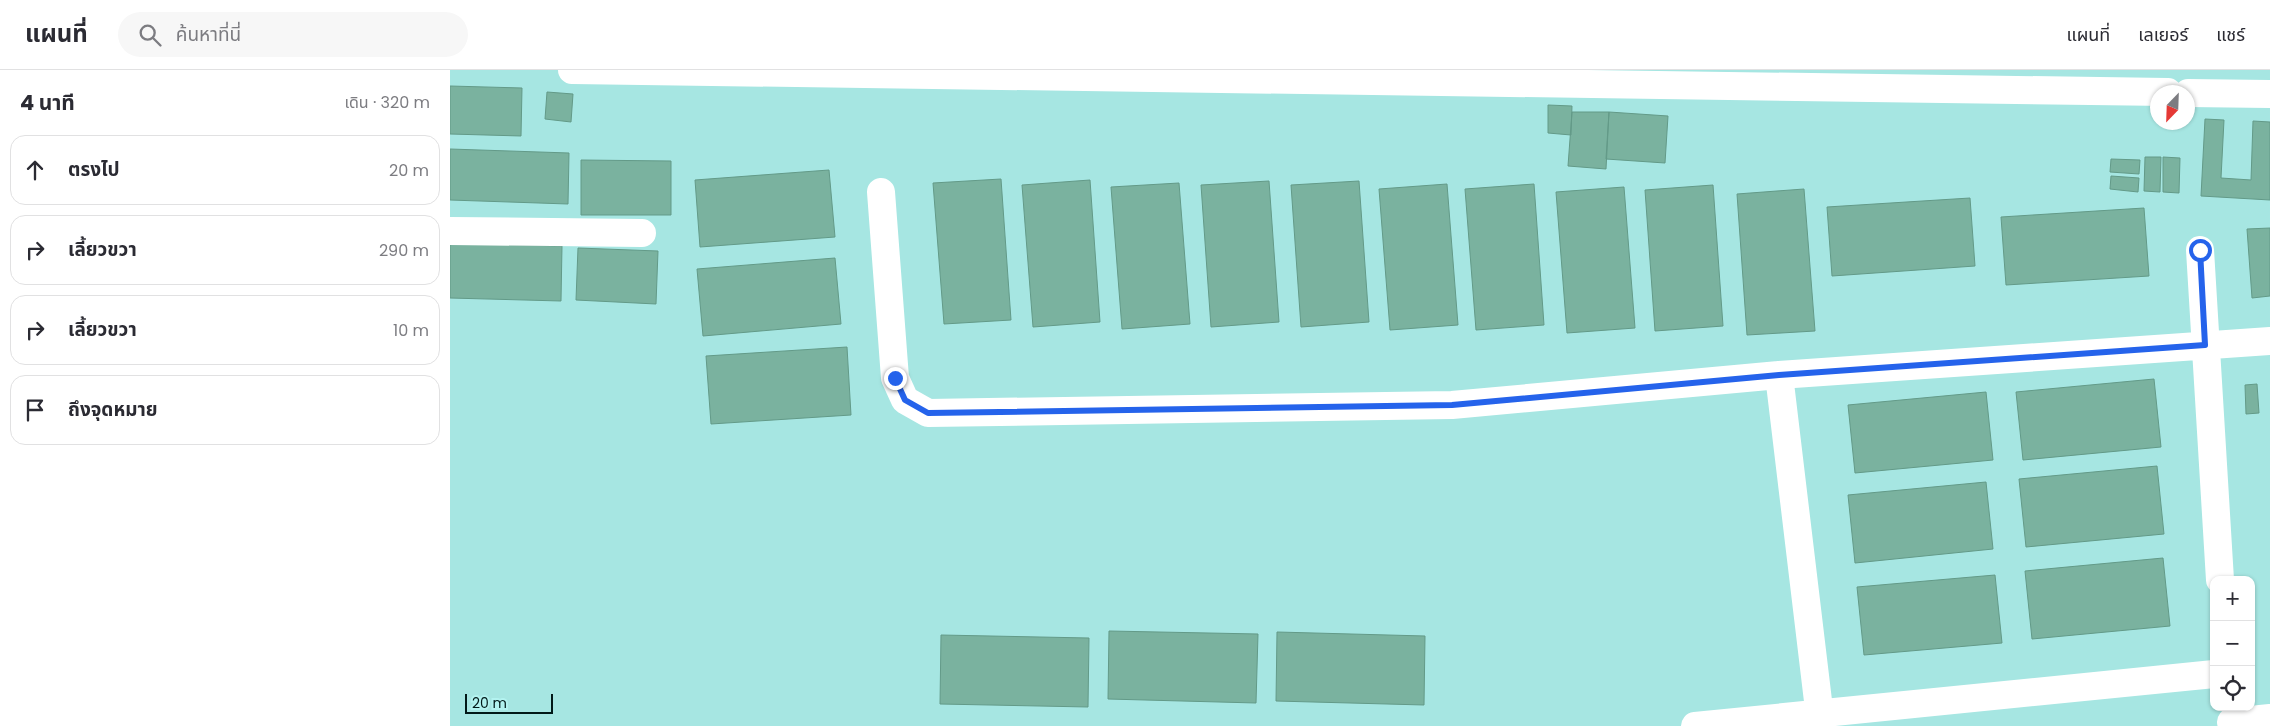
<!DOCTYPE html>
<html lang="th">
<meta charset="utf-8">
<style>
:root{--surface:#fff;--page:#f7f7f7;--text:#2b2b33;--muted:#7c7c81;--line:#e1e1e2}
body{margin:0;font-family:Poppins,"Noto Sans Thai",sans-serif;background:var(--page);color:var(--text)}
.controls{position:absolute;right:15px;bottom:15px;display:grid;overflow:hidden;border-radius:10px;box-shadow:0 1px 4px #0004}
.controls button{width:45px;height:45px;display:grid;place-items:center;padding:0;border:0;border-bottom:1px solid var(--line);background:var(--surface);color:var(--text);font:25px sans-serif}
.compass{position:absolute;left:1700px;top:15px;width:45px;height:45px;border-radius:50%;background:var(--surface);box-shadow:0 1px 4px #0004;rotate:203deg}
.scale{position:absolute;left:15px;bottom:12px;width:88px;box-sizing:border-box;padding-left:5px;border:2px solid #011918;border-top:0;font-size:14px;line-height:18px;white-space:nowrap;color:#011918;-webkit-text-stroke:4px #b3f3f0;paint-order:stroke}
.stop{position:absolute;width:15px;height:15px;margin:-11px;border:4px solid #2563eb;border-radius:50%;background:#fff}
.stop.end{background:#2563eb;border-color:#fff;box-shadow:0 1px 5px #0008}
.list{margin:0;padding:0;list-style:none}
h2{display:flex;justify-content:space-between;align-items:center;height:65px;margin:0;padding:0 20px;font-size:21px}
h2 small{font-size:16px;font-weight:400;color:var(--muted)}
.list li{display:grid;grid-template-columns:32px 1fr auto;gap:15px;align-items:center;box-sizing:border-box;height:70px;margin:0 10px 10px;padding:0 10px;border:1px solid var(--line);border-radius:15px}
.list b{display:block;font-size:19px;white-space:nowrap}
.list em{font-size:16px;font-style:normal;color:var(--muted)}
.icon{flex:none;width:28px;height:28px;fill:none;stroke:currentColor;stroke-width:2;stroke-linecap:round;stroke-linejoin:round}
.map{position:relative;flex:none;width:1820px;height:656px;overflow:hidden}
header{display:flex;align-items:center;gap:30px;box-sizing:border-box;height:70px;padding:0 25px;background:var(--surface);border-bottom:1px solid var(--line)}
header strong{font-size:24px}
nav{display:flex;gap:28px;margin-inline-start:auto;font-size:18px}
.search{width:350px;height:45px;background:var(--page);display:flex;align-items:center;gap:12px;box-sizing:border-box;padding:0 18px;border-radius:28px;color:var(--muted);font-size:19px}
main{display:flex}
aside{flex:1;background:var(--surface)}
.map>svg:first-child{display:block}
.building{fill:#7ab29f;stroke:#639a88}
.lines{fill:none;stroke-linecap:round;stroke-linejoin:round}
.minor{stroke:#fff;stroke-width:28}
.route{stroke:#2563eb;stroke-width:6}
</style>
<header>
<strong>แผนที่</strong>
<div class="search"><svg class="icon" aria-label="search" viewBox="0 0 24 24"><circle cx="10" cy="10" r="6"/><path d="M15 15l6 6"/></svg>ค้นหาที่นี่</div>
<nav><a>แผนที่</a><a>เลเยอร์</a><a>แชร์</a></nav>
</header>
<main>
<aside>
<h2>4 นาที<small>เดิน · 320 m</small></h2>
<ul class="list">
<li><svg class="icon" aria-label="ahead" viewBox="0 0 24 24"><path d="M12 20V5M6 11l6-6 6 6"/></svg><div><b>ตรงไป</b></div><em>20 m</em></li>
<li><svg class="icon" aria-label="right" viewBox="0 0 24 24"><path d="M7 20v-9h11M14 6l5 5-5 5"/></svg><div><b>เลี้ยวขวา</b></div><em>290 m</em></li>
<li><svg class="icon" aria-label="right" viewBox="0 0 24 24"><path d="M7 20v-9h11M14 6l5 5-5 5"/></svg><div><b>เลี้ยวขวา</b></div><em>10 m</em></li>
<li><svg class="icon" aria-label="arrive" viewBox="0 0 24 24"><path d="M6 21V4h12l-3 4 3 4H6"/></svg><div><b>ถึงจุดหมาย</b></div></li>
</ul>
</aside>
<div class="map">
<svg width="1820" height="656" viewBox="0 0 1820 656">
<rect width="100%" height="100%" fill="#a6e6e2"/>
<path class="building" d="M0 16 72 18 71 66 0 64Z
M97 22 123 24 121 52 95 49Z
M1098 35 1122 36 1121 65 1098 63Z
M1122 42H1159L1156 99 1118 96Z
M1159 42 1218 46 1215 93 1156 89Z
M1755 49 1774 50 1771 108 1801 110 1803 51 1820 52V130L1751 126Z
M0 79 119 83 118 134 0 130Z
M1695 87H1711L1710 122 1694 121Z
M1713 87 1730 88 1729 123 1713 122Z
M1661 89 1690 90 1689 104 1660 102Z
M131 90 221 91V145H131Z
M379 100 385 167 250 177 245 110Z
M1661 106 1689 108 1688 122 1660 119Z
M551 109 561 250 494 254 483 113Z
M640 110 650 252 583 257 572 115Z
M819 111 829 252 761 257 751 115Z
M909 111 919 252 851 257 841 115Z
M729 113 740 254 672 259 661 117Z
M997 114 1008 255 940 260 929 119Z
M1084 114 1094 255 1026 260 1015 119Z
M1263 115 1273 256 1205 261 1195 120Z
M1174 117 1185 258 1117 263 1106 122Z
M1354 119 1365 261 1297 265 1287 124Z
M1520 128 1525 196 1382 206 1377 137Z
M1694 138 1699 206 1556 215 1551 147Z
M1820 158V226L1802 228 1797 159Z
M0 173 112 176 111 231 0 228Z
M128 178 208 181 206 234 126 230Z
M385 188 391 254 253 266 247 199Z
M397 277 401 345 261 354 256 286Z
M1704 309 1711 377 1573 390 1566 322Z
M1807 314 1809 343 1796 344 1795 315Z
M1536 322 1543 390 1405 403 1398 335Z
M1707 396 1714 464 1576 477 1569 409Z
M1536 412 1543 479 1405 493 1398 425Z
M1713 488 1720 556 1582 569 1575 501Z
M1545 505 1552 573 1414 585 1407 517Z
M659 561 808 564 806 633 658 629Z
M827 562 975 566 974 635 826 631Z
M491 565 639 568 638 637 490 634Z"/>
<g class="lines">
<path class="minor" d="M122 0 1718 22
M1738 23 1820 24
M431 122 445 308 455 330 478 343 1002 335 1329 305 1820 271
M0 161 192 163
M1750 180 1770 510
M1329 305 1371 656
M1781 652 1820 648
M1245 656 1764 604"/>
</g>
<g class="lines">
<path class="route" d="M445 308 455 330 478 343 1002 335 1329 305 1755 275 1750 180"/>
</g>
</svg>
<div class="controls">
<button>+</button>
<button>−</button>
<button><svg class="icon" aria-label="locate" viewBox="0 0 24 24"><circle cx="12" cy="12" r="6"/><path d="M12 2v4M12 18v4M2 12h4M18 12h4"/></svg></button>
</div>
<svg class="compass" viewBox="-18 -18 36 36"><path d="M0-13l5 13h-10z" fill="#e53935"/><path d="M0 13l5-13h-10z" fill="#7c7c81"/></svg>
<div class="scale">20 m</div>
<div class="stop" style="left:1750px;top:180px"></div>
<div class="stop end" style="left:445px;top:308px"></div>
</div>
</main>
